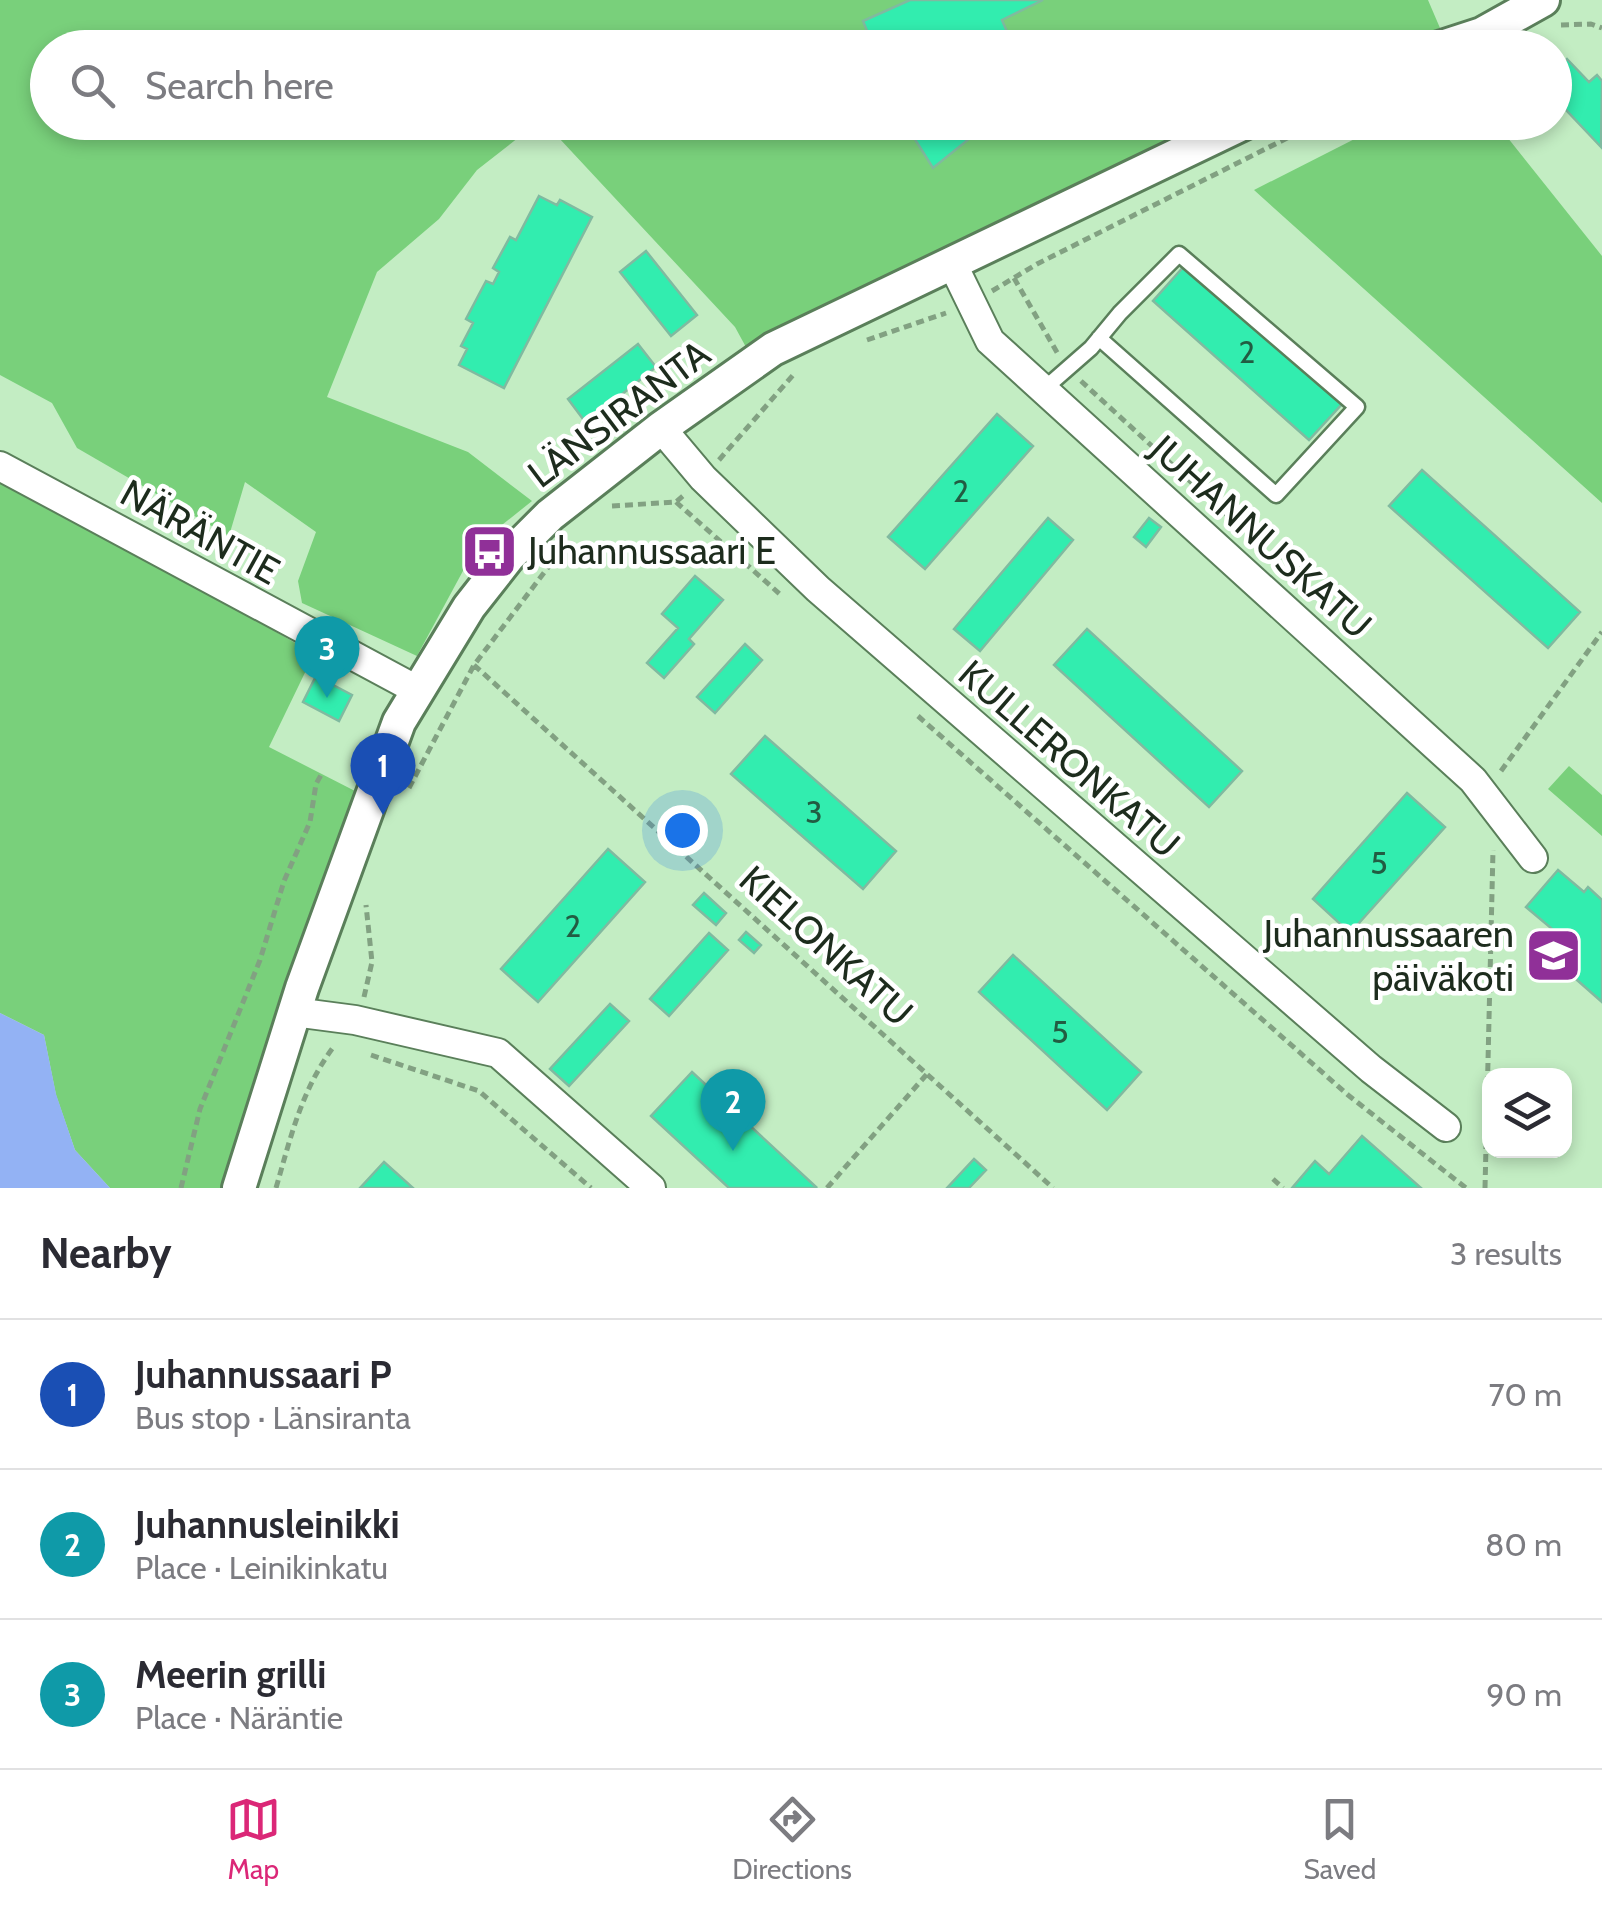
<!DOCTYPE html>
<meta charset="utf-8">
<style>
:root{--surface:#fff;--page:#f7f7f7;--text:#2b2b33;--muted:#7c7c81;--line:#e1e1e2;--accent:#db2777}
body{margin:0;font-family:Cabin,sans-serif;background:var(--page);color:var(--text)}
.controls{position:absolute;right:30px;bottom:30px;display:grid;overflow:hidden;border-radius:20px;box-shadow:0 5px 15px #0003}
.controls button{width:90px;height:90px;display:grid;place-items:center;padding:0;border:0;border-bottom:2px solid var(--line);background:var(--surface);color:var(--text);font:50px sans-serif}
.you{position:absolute;left:682px;top:830px;width:35px;height:35px;margin:-25px;border:8px solid #fff;border-radius:50%;background:#1a73e8;box-shadow:0 0 0 15px #1a73e833}
.badge{display:grid;place-items:center;width:65px;height:65px;border-radius:50%;background:var(--accent);color:#fff;font-size:32px;font-weight:700}
.pin{position:absolute;translate:-50% -82px;filter:drop-shadow(0 2px 5px #0008)}
.pin::after{content:'';position:absolute;top:52px;width:35px;height:30px;background:inherit;clip-path:polygon(0 0,100% 0,50% 100%)}
.list{margin:0;padding:0;list-style:none}
h2{display:flex;justify-content:space-between;align-items:center;height:130px;margin:0;padding:0 40px;font-size:42px}
h2 small{font-size:32px;font-weight:400;color:var(--muted)}
.list li{display:grid;grid-template-columns:65px 1fr auto;gap:30px;align-items:center;box-sizing:border-box;height:150px;padding:0 40px;border-top:2px solid var(--line)}
.list b{display:block;font-size:38px;white-space:nowrap}
.list p{margin:0;font-size:32px;white-space:nowrap;color:var(--muted)}
.list em{font-size:32px;font-style:normal;color:var(--muted)}
.icon{flex:none;width:55px;height:55px;fill:none;stroke:currentColor;stroke-width:2;stroke-linecap:round;stroke-linejoin:round}
.map{position:relative;flex:none;width:1602px;height:1188px;overflow:hidden}
.search{position:absolute;background:var(--surface);box-shadow:0 5px 15px #0003;left:30px;right:30px;top:30px;height:110px;display:flex;align-items:center;gap:25px;box-sizing:border-box;padding:0 35px;border-radius:55px;color:var(--muted);font-size:38px}
.sheet{height:580px;background:var(--surface)}
nav{display:flex;justify-content:space-around;align-items:center;box-sizing:border-box;height:140px;border-top:2px solid var(--line);background:var(--surface);font-size:28px;color:var(--muted)}
nav a{display:grid;justify-items:center;gap:5px}
nav .on{color:var(--accent)}
.map>svg:first-child{display:block}
.green{fill:#79d07b}
.water{fill:#93b2f4}
.building{fill:#32edaf;stroke:#80baa0;stroke-width:2.5}
.lines{fill:none;stroke-linecap:round;stroke-linejoin:round}
.service-casing{stroke:#5a7f5a;stroke-width:19}
.minor-casing{stroke:#5a7f5a;stroke-width:32}
.tertiary-casing{stroke:#5a7f5a;stroke-width:38}
.path{stroke:#82a182;stroke-width:5;stroke-dasharray:8 5;stroke-linecap:butt}
.service{stroke:#fff;stroke-width:14}
.minor{stroke:#fff;stroke-width:28}
.tertiary{stroke:#fff;stroke-width:32}
.labels{text-anchor:middle;stroke-width:9;stroke-linejoin:round;paint-order:stroke}
.number-label{font-size:32px;fill:#225c42}
.street-label{font-size:38px;fill:#1d2c1d;stroke:#fff}
.poi-label{font-size:38px;fill:#1d2c1d;stroke:#fff;text-anchor:start}
</style>
<div class="map">
<svg width="1602" height="1188" viewBox="0 0 1602 1188">
<rect width="100%" height="100%" fill="#c3edc3"/>
<path class="green" d="M0 0H1428L1440 28 1386 48H48V122L537 123 477 170 439 219 377 272 327 397 468 452 532 501 477 545 417 656 302 603 298 581 316 532 245 482 229 536 77 448 52 403 0 375Z
M545 123H1202L747 349 735 327Z
M1386 123H1496L1602 256V503L1254 190Z
M0 471 314 654 269 747 355 791 227 1188H110L75 1150 56 1095 44 1035 0 1013Z
M1569 766 1602 795V836L1548 789Z"/>
<path class="water" d="M0 1013 44 1035 56 1094 75 1150 110 1188H0Z"/>
<path class="building" d="M910 0H1043L1002 20 1014 48H874L863 21Z
M1064 37 1068 48H1038Z
M1567 59 1589 82 1597 75 1602 81 1601 147 1565 109 1557 116 1554 113V71Z
M904 122H998L980 130 933 168Z
M539 196 557 205 560 200 592 217 504 388 459 365 467 349 461 346 473 323 466 319 486 281 493 284 499 272 493 268 510 237 516 240Z
M646 251 697 315 671 336 620 272Z
M1186 264 1342 404 1309 440 1153 301Z
M638 344 656 367 586 423 568 399Z
M997 414 1033 446 925 569 888 537Z
M1422 470 1580 612 1548 648 1389 506Z
M1048 518 1073 540 980 651 954 629Z
M1149 518 1161 527 1146 547 1134 537Z
M695 576 723 600 689 639 694 644 664 678 647 663 678 628 662 614Z
M1087 629 1242 771 1209 807 1054 665Z
M745 644 762 660 715 713 697 697Z
M316 676 352 695 339 721 303 702Z
M765 736 896 851 863 889 731 774Z
M1407 793 1445 827 1350 933 1313 899Z
M608 849 645 882 538 1002 501 969Z
M1558 870 1584 892 1588 887 1602 900V1002L1536 944 1551 928 1526 907Z
M704 893 726 913 716 925 693 905Z
M746 932 761 945 754 953 739 940Z
M709 933 728 950 669 1016 650 999Z
M1013 955 1141 1072 1107 1110 979 992Z
M610 1004 629 1021 569 1086 550 1069Z
M692 1072 816 1187 814 1188H729L651 1116Z
M1362 1136 1421 1188H1292L1315 1161 1329 1174Z
M974 1159 986 1170 969 1188H947Z
M384 1162 413 1188H360Z"/>
<g class="lines">
<defs>
<path id="service" d="M1043 390 1091 348 1120 313 1179 254 1357 407 1276 495 1099 338"/>
<path id="minor" d="M952 263 990 341 1473 780 1533 858
M661 428 703 478 818 589 1371 1069 1446 1127
M0 466 417 690
M294 1012 355 1020 498 1053 651 1188"/>
<path id="tertiary" d="M1439 48 1482 34 1543 0
M239 1188 302 988 399 722 469 607 509 556 550 515 661 428 773 349 1246 122"/>
</defs>
<use href="#service" class="service-casing"/>
<use href="#minor" class="minor-casing"/>
<use href="#tertiary" class="tertiary-casing"/>
<path class="path" d="M1561 25 1591 24 1602 28
M1014 278 1058 354
M992 291 1037 264 1319 122
M867 340 946 313
M1081 381 1239 526
M719 460 794 374
M676 502 782 596
M612 506 676 502 683 496
M474 665 1053 1188
M918 716 1348 1095 1466 1188
M1501 771 1602 632
M409 788 474 665 565 545
M364 997 372 962 366 905
M371 1055 479 1091 591 1188
M1273 1179 1283 1188
M181 1188 200 1109 260 960 284 881 310 822 316 784 321 775
M276 1188C291 1136 302 1088 335 1045
M827 1188 927 1074
M1485 1188 1493 850"/>
<use href="#service" class="service"/>
<use href="#minor" class="minor"/>
<use href="#tertiary" class="tertiary"/>
</g>
<defs>
<symbol id="bus-square" viewBox="-11 -11 22 22"><rect x="-9" y="-9" width="18" height="18" rx="4" fill="#903098" stroke="#fff"/><path d="M-5-6H5V4H4V6H2V4H-2V6H-4V4H-5ZM-3.5-4V0h7V-4ZM-3.5 1.2v1.5H-2V1.2ZM2 1.2v1.5H3.5V1.2Z" fill="#fff"/></symbol>
<symbol id="school-square" viewBox="-11 -11 22 22"><rect x="-9" y="-9" width="18" height="18" rx="4" fill="#903098" stroke="#fff"/><path d="M0-5L7-2L0 1L-7-2ZM-4 1L0 2.5L4 1V4Q0 6-4 4Z" fill="#fff"/></symbol>
</defs>
<g fill-rule="evenodd">
<use href="#bus-square" x="458" y="520" width="63" height="63"/>
<use href="#school-square" x="1522" y="924" width="63" height="63"/>
</g>
<g class="labels">
<g class="number-label">
<text x="1247" y="363">2</text>
<text x="961" y="502">2</text>
<text x="814" y="823">3</text>
<text x="1379" y="874">5</text>
<text x="573" y="937">2</text>
<text x="1060" y="1043">5</text>
</g>
<g class="street-label">
<text transform="translate(619 414) rotate(-37)" y="13">LÄNSIRANTA</text>
<text transform="translate(200 532) rotate(29)" y="13">NÄRÄNTIE</text>
<text transform="translate(1261 537) rotate(42)" y="13">JUHANNUSKATU</text>
<text transform="translate(1069 759) rotate(41)" y="13">KULLERONKATU</text>
<text transform="translate(826 946) rotate(42)" y="13">KIELONKATU</text>
</g>
<g class="poi-label">
<text x="528" y="564">Juhannussaari E</text>
<text x="1514" y="947" text-anchor="end">Juhannussaaren<tspan x="1514" dy="44">päiväkoti</tspan></text>
</g>
</g>
</svg>
<div class="controls">
<button><svg class="icon" aria-label="layers" viewBox="0 0 24 24"><path d="M12 4l9 5-9 5-9-5zM3 14l9 5 9-5"/></svg></button>
</div>
<div class="you"></div>
<div class="pin badge" style="left:383px;top:815px;background:#1a4fb4">1</div>
<div class="pin badge" style="left:733px;top:1151px;background:#0f9aa8">2</div>
<div class="pin badge" style="left:327px;top:698px;background:#0f9aa8">3</div>
<div class="search"><svg class="icon" aria-label="search" viewBox="0 0 24 24"><circle cx="10" cy="10" r="6"/><path d="M15 15l6 6"/></svg>Search here</div>
</div>
<section class="sheet">
<h2>Nearby<small>3 results</small></h2>
<ul class="list">
<li><span class="badge" style="background:#1a4fb4">1</span><div><b>Juhannussaari P</b><p>Bus stop · Länsiranta</p></div><em>70 m</em></li>
<li><span class="badge" style="background:#0f9aa8">2</span><div><b>Juhannusleinikki</b><p>Place · Leinikinkatu</p></div><em>80 m</em></li>
<li><span class="badge" style="background:#0f9aa8">3</span><div><b>Meerin grilli</b><p>Place · Näräntie</p></div><em>90 m</em></li>
</ul>
</section>
<nav>
<a class="on"><svg class="icon" aria-label="map" viewBox="0 0 24 24"><path d="M3 6l6-2 6 2 6-2v14l-6 2-6-2-6 2zM9 4v14M15 6v14"/></svg>Map</a>
<a><svg class="icon" aria-label="directions" viewBox="0 0 24 24"><path d="M12 3l9 9-9 9-9-9zM9 14v-3h6M13 9l2 2-2 2"/></svg>Directions</a>
<a><svg class="icon" aria-label="saved" viewBox="0 0 24 24"><path d="M7 4h10v16l-5-4-5 4z"/></svg>Saved</a>
</nav>
